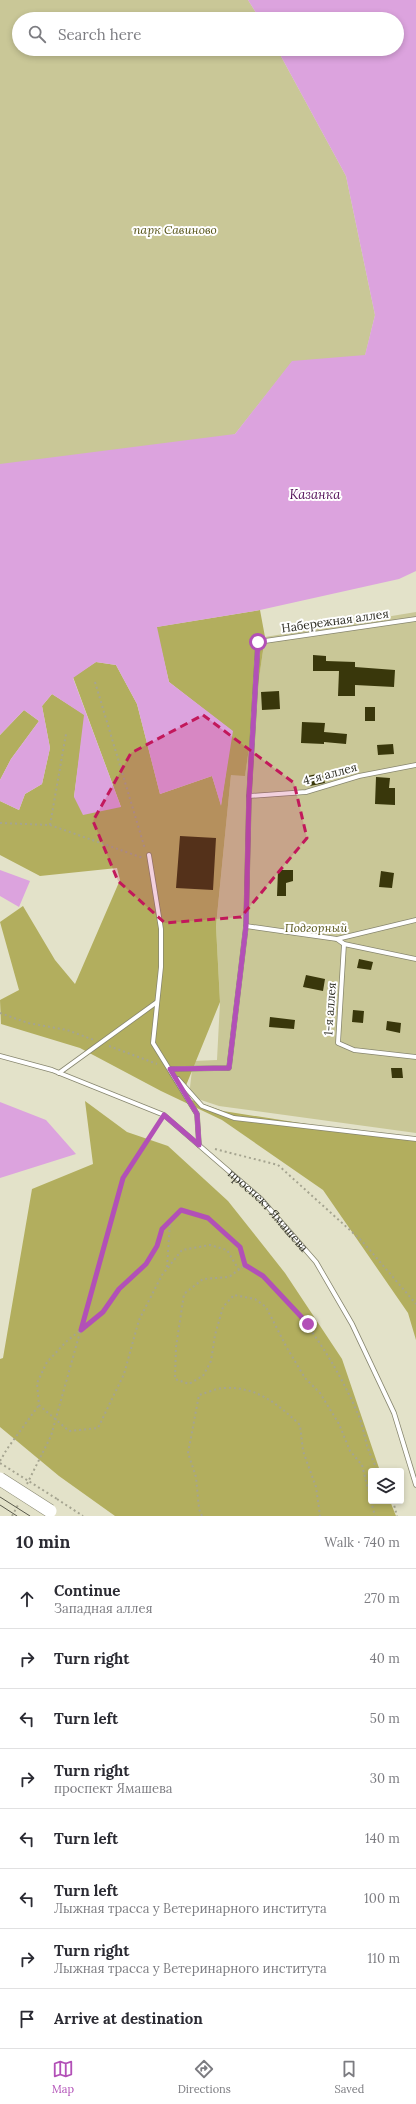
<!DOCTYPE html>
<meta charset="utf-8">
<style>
:root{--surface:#fff;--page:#f7f7f7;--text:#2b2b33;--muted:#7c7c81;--line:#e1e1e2;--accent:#b250b7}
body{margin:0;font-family:Lora,serif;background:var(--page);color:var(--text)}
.controls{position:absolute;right:12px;bottom:12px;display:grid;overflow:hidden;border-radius:4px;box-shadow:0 2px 6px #0003}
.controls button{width:36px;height:36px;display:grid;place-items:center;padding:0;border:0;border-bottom:1px solid var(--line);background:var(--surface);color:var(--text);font:20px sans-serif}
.stop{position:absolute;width:12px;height:12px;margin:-9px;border:3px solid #b250b7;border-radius:50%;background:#fff}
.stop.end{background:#b250b7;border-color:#fff;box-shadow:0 1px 4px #0008}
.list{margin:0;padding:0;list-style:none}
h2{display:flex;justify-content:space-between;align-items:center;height:52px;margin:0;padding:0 16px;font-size:17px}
h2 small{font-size:13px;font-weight:400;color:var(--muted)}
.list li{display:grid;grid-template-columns:26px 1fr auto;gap:12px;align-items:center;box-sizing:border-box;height:60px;padding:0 16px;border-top:1px solid var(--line)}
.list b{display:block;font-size:15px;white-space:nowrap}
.list p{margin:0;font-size:13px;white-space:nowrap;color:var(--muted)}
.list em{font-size:13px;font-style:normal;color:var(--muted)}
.icon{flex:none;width:22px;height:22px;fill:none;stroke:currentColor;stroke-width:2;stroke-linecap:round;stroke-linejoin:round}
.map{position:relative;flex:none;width:416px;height:1516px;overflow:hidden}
.search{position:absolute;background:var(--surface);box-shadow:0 2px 6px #0003;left:12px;right:12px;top:12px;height:44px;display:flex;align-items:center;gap:10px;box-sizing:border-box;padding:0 14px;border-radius:22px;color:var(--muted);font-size:15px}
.sheet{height:532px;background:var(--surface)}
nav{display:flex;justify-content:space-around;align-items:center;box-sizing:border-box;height:56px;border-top:1px solid var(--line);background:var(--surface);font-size:11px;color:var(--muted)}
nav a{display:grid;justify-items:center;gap:2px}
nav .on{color:var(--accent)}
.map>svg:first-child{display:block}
.green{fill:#c9c797}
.forest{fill:#b2ae5e}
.water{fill:#dca3de}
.building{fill:#39370b}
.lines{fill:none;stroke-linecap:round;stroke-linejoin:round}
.lane-casing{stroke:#87866f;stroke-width:5.5}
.path{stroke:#a5a490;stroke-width:2;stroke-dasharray:2 3;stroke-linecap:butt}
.lane{stroke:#fff;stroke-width:4}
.tram{stroke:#58584b;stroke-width:1}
.primary-bridge-casing{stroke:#87866f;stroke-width:14;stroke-linecap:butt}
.path-bridge{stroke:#a5a490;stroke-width:2;stroke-dasharray:2 3;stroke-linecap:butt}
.primary-bridge{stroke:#fff;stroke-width:13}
.route{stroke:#b250b7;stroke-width:5}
.marked{fill:#c2185b;fill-opacity:0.2;stroke:#c2185b;stroke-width:3;stroke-dasharray:8 5;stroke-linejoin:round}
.labels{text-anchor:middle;stroke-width:4;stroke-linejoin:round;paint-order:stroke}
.park-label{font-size:12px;font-style:italic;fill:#565317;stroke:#fff}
.street-label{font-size:12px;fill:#2f2f25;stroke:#fff}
.water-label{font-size:13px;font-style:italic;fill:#4f0a54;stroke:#fff}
</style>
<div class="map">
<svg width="416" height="1516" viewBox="0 0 416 1516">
<rect width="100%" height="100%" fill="#e3e2c9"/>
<path class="green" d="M0 0H248L260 19H19V49H277L346 176 375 315 365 356 292 362 235 434 0 529Z
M416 612V1133L219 1106 189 1096 193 1061 217 1060 220 1002 216 926 231 775H245L265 637Z"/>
<path class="forest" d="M260 610 265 637 245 776 231 775 216 926 220 1002 185 1088 186 1098 223 1111 416 1141V1340L408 1313 323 1190 222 1120 161 1091 80 1048 1 1024 0 1000 19 990 0 922 23 906 55 960 75 984 120 880 117 868 40 876 0 855V801L19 810 25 794 42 784 50 748 42 706 52 694 85 715 74 797 121 807 73 677 96 662 116 665 137 704 160 794 212 776 221 805 232 731 169 682 156 627Z
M24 710 39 721 11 759 0 780V735Z
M85 1101 127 1132 168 1146 228 1201 285 1273 342 1359 380 1471H371V1501H390L396 1516H115L59 1476 0 1427V1359L3 1358 32 1189 93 1164Z"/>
<path class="water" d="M248 0H416V571L399 579 260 610 157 627 169 682 233 731 221 806 212 776 160 794 137 704 116 665 96 662 73 678 121 807 83 815 74 797 84 715 52 694 42 706 50 748 42 784 25 794 19 810 0 801V780L11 759 39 721 24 710 0 735V464L235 434 292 361 365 355 375 315 346 176 277 49H397V19H260Z
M0 870 30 881 19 907 0 896Z
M0 1102 46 1120 76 1154 0 1178Z"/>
<path class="building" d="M313 655 326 656V661L355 662V667L395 670 394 687 355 685V696H338L339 671H313Z
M279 691 280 709 262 710 261 692Z
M365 707H375V721H365Z
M302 722 325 723 324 732 347 734 346 744 324 742V744L301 743Z
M393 744 394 754 378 755 377 745Z
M322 773 325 783 310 786 307 776Z
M376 777 390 778 389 788H395V805L375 804Z
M180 836 216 838 213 890 176 888Z
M278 870H293V881L286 883V896H277Z
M381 871 394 873 392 888 379 887Z
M359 959 373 962 371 970 357 968Z
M306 975 325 979 323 991 303 987Z
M353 1010 364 1011 363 1023 352 1022Z
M270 1017 295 1020 294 1029 269 1027Z
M387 1021 401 1023 400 1033 386 1030Z
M391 1068H402L403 1078H392Z"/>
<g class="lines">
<defs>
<g id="lane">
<path d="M249 796 306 792 359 776 416 765"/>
<path d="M149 855 161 929V967L153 1043 197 1114 199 1145"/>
<path d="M246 926 337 939 416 920"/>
<path d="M337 939 344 944 416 959"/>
<path d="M344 944 338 1043 354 1050 416 1057"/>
<path id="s1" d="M0 1056 52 1070 164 1115 261 1199 316 1262 352 1324 394 1413 416 1485"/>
<path d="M170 1069 229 1068 246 926 249 796 258 642 416 619"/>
<path d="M59 1073 157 1002"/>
<path d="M178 1079 202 1106 234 1118 416 1139"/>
</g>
</defs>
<use href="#lane" class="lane-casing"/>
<path class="path" d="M95 682 145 849
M0 823 50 825 143 858
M50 825 66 734
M0 1013 28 1023 67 1030 94 1040
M109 1046 157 1064
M215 1149 278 1165 362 1241 416 1304
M167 1267 170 1222
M239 1270 227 1250 210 1245 182 1250 162 1275 139 1320 124 1374 98 1428 69 1431 39 1405 37 1383 47 1362 67 1341 103 1312 119 1289 146 1264 157 1246 162 1229 181 1210 208 1218 240 1247 245 1265
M0 1461 7 1449 39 1405
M27 1484 51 1436 123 1178 160 1121
M57 1499 83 1516
M371 1501 362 1465 350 1451 339 1424 320 1393 305 1378 287 1348 266 1307 255 1299 234 1295 223 1307 215 1335 211 1361 203 1376 189 1384 175 1379 176 1347 184 1294 203 1279 229 1277 245 1265C295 1296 338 1365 360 1419 363 1428 365 1437 367 1446 370 1454 374 1463 378 1471
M371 1501 375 1516
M393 1501 397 1516
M12 1516 18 1505
M202 1516 199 1509 196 1477 188 1453 199 1395C207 1393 216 1388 224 1388 256 1386 278 1404 300 1425L303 1451 316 1487 320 1516"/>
<use href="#lane" class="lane"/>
<path class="tram" d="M0 1497 30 1516
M0 1505 17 1516"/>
<defs>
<path id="primary-bridge" d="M0 1479 50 1511"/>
</defs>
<use href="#primary-bridge" class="primary-bridge-casing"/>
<path class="path-bridge" d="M0 1463 57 1499"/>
<use href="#primary-bridge" class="primary-bridge"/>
</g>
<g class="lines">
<path class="route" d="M258 642 249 796 246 926 229 1068 170 1069 197 1114 199 1145 164 1115 123 1178 81 1330 103 1312 119 1289 146 1264 157 1246 162 1229 181 1210 208 1218 240 1247 245 1265 263 1276 308 1324"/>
</g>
<path class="marked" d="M203 715 294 783 307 838 241 917 165 923 118 881 93 821 131 753Z"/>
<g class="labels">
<g class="park-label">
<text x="175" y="234">парк Савиново</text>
<text x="316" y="932">Подгорный</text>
</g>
<g class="street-label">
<text transform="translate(335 621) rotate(-8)" y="4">Набережная аллея</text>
<text transform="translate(330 774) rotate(-15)" y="4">4-я аллея</text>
<text transform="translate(330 1009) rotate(-86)" y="4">1-я аллея</text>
<text dy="4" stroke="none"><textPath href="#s1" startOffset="316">проспект Ямашева</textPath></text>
</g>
<g class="water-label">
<text x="315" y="499">Казанка</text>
</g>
</g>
</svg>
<div class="controls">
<button><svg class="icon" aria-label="layers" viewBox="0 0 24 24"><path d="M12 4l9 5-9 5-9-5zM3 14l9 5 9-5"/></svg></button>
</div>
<div class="stop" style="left:258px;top:642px"></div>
<div class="stop end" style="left:308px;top:1324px"></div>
<div class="search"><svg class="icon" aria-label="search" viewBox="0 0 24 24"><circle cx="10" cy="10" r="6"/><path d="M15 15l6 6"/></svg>Search here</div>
</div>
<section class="sheet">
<h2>10 min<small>Walk · 740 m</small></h2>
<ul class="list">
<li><svg class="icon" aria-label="ahead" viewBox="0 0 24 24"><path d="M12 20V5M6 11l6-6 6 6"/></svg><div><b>Continue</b><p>Западная аллея</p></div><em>270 m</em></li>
<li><svg class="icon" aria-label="right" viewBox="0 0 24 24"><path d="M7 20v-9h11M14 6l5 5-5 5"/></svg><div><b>Turn right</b></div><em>40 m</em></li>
<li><svg class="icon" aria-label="left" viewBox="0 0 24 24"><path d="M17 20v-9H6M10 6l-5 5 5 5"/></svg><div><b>Turn left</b></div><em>50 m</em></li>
<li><svg class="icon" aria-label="right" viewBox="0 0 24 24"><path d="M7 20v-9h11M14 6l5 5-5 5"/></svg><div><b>Turn right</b><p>проспект Ямашева</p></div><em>30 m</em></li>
<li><svg class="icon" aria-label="left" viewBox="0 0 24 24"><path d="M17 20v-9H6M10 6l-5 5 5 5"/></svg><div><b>Turn left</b></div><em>140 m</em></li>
<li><svg class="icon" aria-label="left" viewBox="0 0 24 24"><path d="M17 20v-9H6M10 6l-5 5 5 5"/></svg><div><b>Turn left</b><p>Лыжная трасса у Ветеринарного института</p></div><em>100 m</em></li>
<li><svg class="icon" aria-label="right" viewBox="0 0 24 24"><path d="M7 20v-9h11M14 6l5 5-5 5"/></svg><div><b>Turn right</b><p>Лыжная трасса у Ветеринарного института</p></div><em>110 m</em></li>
<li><svg class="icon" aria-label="arrive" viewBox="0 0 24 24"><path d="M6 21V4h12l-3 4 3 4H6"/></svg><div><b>Arrive at destination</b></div></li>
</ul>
</section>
<nav>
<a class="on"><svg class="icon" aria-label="map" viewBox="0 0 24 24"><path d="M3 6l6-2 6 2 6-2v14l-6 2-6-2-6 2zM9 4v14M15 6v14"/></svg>Map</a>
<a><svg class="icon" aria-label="directions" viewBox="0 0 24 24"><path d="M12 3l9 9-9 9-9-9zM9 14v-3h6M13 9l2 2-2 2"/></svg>Directions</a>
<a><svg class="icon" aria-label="saved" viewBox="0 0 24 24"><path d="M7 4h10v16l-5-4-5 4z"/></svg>Saved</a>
</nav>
